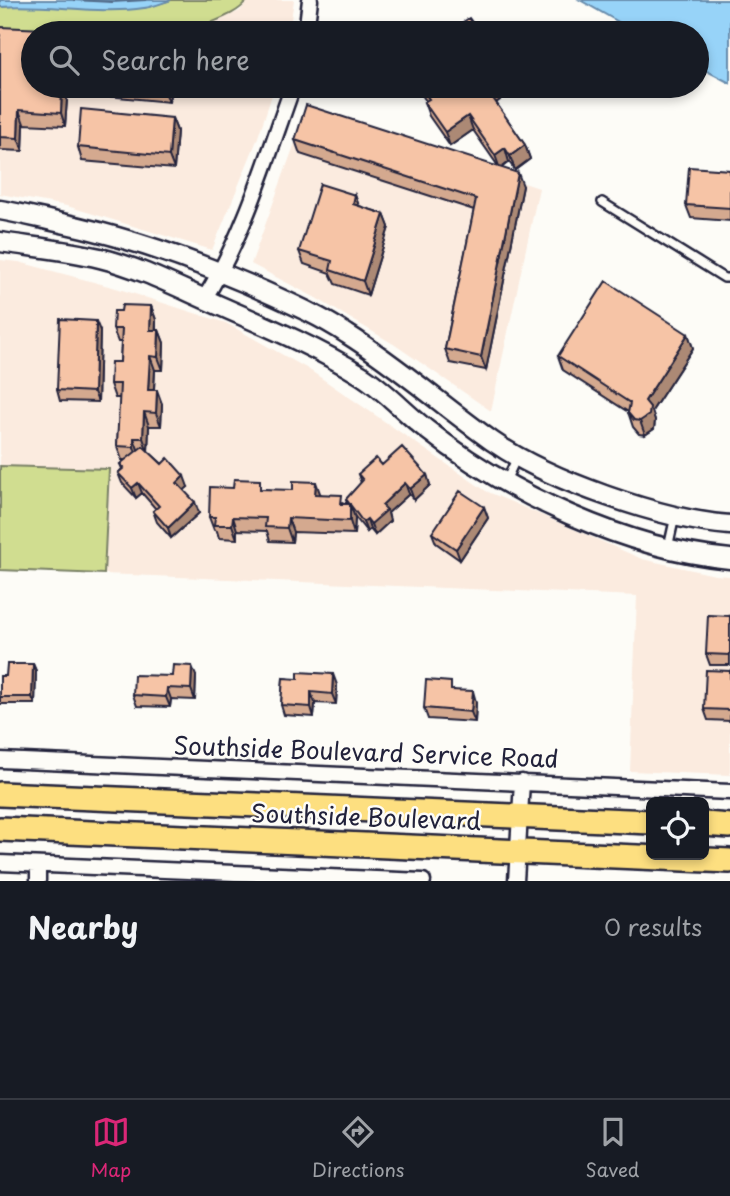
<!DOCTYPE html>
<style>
:root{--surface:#171b24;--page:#20242c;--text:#f1f3f6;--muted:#9ea1a6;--line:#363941;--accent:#db2777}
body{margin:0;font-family:"Playpen Sans",sans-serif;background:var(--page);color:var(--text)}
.controls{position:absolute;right:21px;bottom:21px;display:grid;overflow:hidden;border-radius:10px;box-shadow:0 4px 10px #0003}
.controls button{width:63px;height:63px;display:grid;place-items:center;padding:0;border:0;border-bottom:2px solid var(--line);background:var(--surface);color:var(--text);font:35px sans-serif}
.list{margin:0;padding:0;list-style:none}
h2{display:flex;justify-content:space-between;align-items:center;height:91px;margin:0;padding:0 28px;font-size:30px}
h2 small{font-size:23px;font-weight:400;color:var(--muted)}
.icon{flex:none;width:38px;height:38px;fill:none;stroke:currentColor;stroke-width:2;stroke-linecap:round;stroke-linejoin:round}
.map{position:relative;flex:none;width:730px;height:881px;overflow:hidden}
.search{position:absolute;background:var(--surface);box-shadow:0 4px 10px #0003;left:21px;right:21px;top:21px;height:77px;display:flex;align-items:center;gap:18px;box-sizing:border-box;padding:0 24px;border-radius:38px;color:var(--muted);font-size:26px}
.sheet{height:217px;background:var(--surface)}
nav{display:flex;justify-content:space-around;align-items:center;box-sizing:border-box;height:98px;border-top:2px solid var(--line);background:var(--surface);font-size:19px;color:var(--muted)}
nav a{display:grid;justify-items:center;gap:4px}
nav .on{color:var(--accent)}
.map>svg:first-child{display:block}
.built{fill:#fbebdf}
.green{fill:#d0dd90;stroke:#798066;stroke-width:2}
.water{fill:#97d3f8;stroke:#688cac;stroke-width:2}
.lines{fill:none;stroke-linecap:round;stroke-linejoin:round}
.shore{stroke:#516987;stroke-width:2}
.service-casing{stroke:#22223b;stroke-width:12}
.minor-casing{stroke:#22223b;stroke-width:19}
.tertiary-casing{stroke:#22223b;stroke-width:23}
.trunk-casing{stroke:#22223b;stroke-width:28}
.service{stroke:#fdfcf7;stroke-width:7}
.minor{stroke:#fdfcf7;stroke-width:14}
.tertiary{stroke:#fdfcf7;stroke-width:18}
.trunk{stroke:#fddf80;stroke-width:23}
.wall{fill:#d4a98f;stroke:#22223b;stroke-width:2}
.shaded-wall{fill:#ac8974;stroke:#22223b;stroke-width:2}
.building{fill:#f6c4a6;stroke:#22223b;stroke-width:2}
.labels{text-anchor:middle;stroke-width:5;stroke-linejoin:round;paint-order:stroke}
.street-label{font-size:24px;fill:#22223b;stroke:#fdfcf7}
</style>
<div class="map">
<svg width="730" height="881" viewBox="0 0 730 881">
<rect width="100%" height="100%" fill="#fdfcf7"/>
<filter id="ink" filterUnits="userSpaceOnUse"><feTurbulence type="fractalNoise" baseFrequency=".0143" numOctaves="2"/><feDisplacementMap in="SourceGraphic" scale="14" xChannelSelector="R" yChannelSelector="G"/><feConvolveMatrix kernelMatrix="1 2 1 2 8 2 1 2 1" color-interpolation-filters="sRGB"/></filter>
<g filter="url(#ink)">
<path class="built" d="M248 0H294L289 33H189L202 26 240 11Z
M0 33 33 86H275L257 140 212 250 67 206 0 194Z
M307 110 539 188 491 411 395 345 316 298 251 264Z
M0 260 19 262 116 288 226 323 308 369 486 491 642 559 715 575 730 576V775L630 771 637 596 104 574 108 469 0 466Z"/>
<path class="green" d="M171 0H248C234 18 209 21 189 33H0V7L27 5 144 8Z
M0 466 109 469 104 574 0 570Z"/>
<path class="water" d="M0 0H171C162 3 153 7 144 8 98 15 47 3 0 7Z
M580 0H730V83L697 66V33H638Z"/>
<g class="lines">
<path class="shore" d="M74 0 112 2 146 0"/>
<defs>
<path id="service" d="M602 202 724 278H730
M506 481 517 457
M668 548 675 516"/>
<path id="minor" d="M306 33 310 0
M204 299C244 237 268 155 293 86
M0 760 730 792
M0 863 423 881
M38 881V865
M516 881 522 782"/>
<path id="tertiary" d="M0 210C19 213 38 218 57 222 124 236 185 257 248 284 281 299 317 314 347 334 398 366 443 406 492 441 548 480 662 520 730 525
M0 242C33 247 67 250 100 258 141 268 179 288 218 305 266 326 316 347 361 375 385 390 404 412 426 429 508 494 626 549 730 559"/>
<path id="trunk" d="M0 794 651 822
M704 824 730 826
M0 829 730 861"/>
</defs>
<use href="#service" class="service-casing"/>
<use href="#minor" class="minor-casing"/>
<use href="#tertiary" class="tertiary-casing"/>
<use href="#trunk" class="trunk-casing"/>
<use href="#service" class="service"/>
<use href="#minor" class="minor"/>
<use href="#tertiary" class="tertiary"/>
<use href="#trunk" class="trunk"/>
</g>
<path class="wall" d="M0 27 68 86 65 126 24 124 23 151 0 150Z
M104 86H171L169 102 108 96Z
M416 86H507L497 93 500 100 496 103 525 145 530 159 515 170 509 162 501 167 523 186 486 370 450 363 445 349 474 210 300 154 295 140 498 166 473 130 450 146 429 116 424 102 426 101Z
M172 118 177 131 174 169 82 161 78 147Z
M730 170V221L691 218 686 205Z
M355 195 359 206 384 214 389 227 368 295 335 284 330 273 304 264 299 251Z
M151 306 156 320V330H159L164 343 163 370H155L154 390 162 404 161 426H149L148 451 188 487 184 490 199 513 171 538 157 522 153 511 156 509 142 493 136 498 122 483 118 473 122 469 120 464 125 460H122L117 446 120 398H115L110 384 120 362 121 342H118L113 329 121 311Z
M100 331 98 402 60 401 57 390Z
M688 334 693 348 652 411 655 420 654 429 645 435 639 434 633 427 628 412 563 370 558 356Z
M382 465 427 475 430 485 414 500 409 494 388 513 390 521 375 535 370 529 367 532 355 517 354 534 293 532 292 542 270 541 267 531 237 530V539L219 538 217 531 214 530 209 517 263 489 320 494 347 504 346 499 361 483 358 474Z
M484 507 488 518 460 560 436 543 432 533Z
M730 616V665H710L706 654Z
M33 664 36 671 35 704H0V676H6Z
M730 671V721L708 720 704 709Z
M172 676H196L195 700 171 699 170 707 137 706 133 695Z
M283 678 337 685 336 704 315 703 314 717 284 715 281 705Z
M454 690 476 702 475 722 428 719 424 708Z"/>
<path class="shaded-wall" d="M62 86H68L65 126 61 113Z
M166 86H171L169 102 165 92Z
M492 86H507L497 93 500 100 493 105 488 91Z
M19 110 24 124 23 151 18 138Z
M468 116 473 130 450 146 445 132Z
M172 118 177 131 174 169 169 156Z
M525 145 530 159 515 170 510 156Z
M505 148 509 162 500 169 495 155Z
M518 173 523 186 486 370 481 357Z
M355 195 360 209 353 204Z
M384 214 389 227 368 295 363 281Z
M151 306 156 320 155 343 150 330Z
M96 321 100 331 98 402 94 392Z
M159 330 164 343 163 370 158 357Z
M688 334 693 348 652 411 655 420 654 429 645 435 640 421 645 401Z
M150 356 155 370 153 403 148 390Z
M157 390 162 404 161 426 156 413Z
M144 412 149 426 148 452 143 438Z
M134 438 139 452V461L134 447Z
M427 475 430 485 414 500 410 489Z
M184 476 188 487 181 493 177 483Z
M316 482 321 496 315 494Z
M138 483 142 493 136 498 132 488Z
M405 483 409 494 388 513 390 521 375 535 371 524 382 505Z
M195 502 199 513 171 538 168 528Z
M350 504 355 518 354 534 350 521Z
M484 507 488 518 460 560 456 549Z
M233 517 237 530V539L232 525Z
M288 518 293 532 292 542 287 528Z
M367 519 370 529 367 532 363 522Z
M33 664 36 671 35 704 32 697Z
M192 666 196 676 195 700 191 689Z
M333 674 337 685 336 704 332 694Z
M167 688 171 699 170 707 166 697Z
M473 691 476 702 475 722 471 712Z
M311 692 315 703 314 717 311 707Z"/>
<path class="building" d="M469 18 480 33H447Z
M0 27 65 30V33H33V86H62L61 113 19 110 18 138 0 137Z
M106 86H166L165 92Z
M420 86H494L488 91 525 145 510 156 505 148 495 155 468 116 445 132 424 102 429 99Z
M306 105 518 173 481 357 445 349 476 199 295 140Z
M81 109 172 118 169 156 78 147Z
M689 167 730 170V208L686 205Z
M320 184 355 195 353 204 384 214 363 281 330 270 332 261 299 251Z
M606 281 688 334 645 401 650 407 649 415 640 421 634 420 628 413 630 403 558 356Z
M122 305 151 306 150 330H159L158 357 150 356 148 390H157L156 413 144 412 143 438H134V447L117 446 120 384H110L111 362H120L122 329H113L114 311H121Z
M60 319 96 321 94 392 57 390Z
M143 446 162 464 168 458 184 476 177 483 195 502 168 528 153 511 159 506 138 483 132 488 118 473 124 468 120 464Z
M402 447 427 475 410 489 405 483 382 505 387 510 371 524 367 519 363 522 346 499 363 480 358 474 376 458 382 465Z
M234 479 260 480V489L293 490V481L316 482 315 494 342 495 341 504H350V521L288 518 287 528 265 527 266 518 233 517 232 525H214L215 517H209L210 487 233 488Z
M460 491 484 507 456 549 432 533Z
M708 615 730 616V655L706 654Z
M7 664H33L32 697H0V676H6Z
M173 665 192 666 191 689 167 688 166 697 133 695 134 675 172 676Z
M706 670 730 671V710L704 709Z
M298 672 333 674 332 694 311 692V707L281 705 283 678 298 679Z
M426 680 451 682V690L473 691 471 712 424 708Z"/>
</g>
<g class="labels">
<g class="street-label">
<text transform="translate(366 753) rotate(2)" y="8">Southside Boulevard Service Road</text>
<text transform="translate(366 818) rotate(2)" y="8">Southside Boulevard</text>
</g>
</g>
</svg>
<div class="controls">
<button><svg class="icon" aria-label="locate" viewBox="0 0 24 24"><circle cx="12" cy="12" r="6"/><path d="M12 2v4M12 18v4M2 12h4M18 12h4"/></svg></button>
</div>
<div class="search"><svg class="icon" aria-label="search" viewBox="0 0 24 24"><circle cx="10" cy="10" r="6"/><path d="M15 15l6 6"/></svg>Search here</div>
</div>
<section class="sheet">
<h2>Nearby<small>0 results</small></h2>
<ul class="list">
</ul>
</section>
<nav>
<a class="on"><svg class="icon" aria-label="map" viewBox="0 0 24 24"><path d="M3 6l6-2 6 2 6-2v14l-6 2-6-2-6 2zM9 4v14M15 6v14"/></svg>Map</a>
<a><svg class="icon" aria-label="directions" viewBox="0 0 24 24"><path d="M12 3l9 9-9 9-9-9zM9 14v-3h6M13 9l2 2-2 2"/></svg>Directions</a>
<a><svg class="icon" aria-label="saved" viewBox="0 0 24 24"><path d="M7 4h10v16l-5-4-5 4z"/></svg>Saved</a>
</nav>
